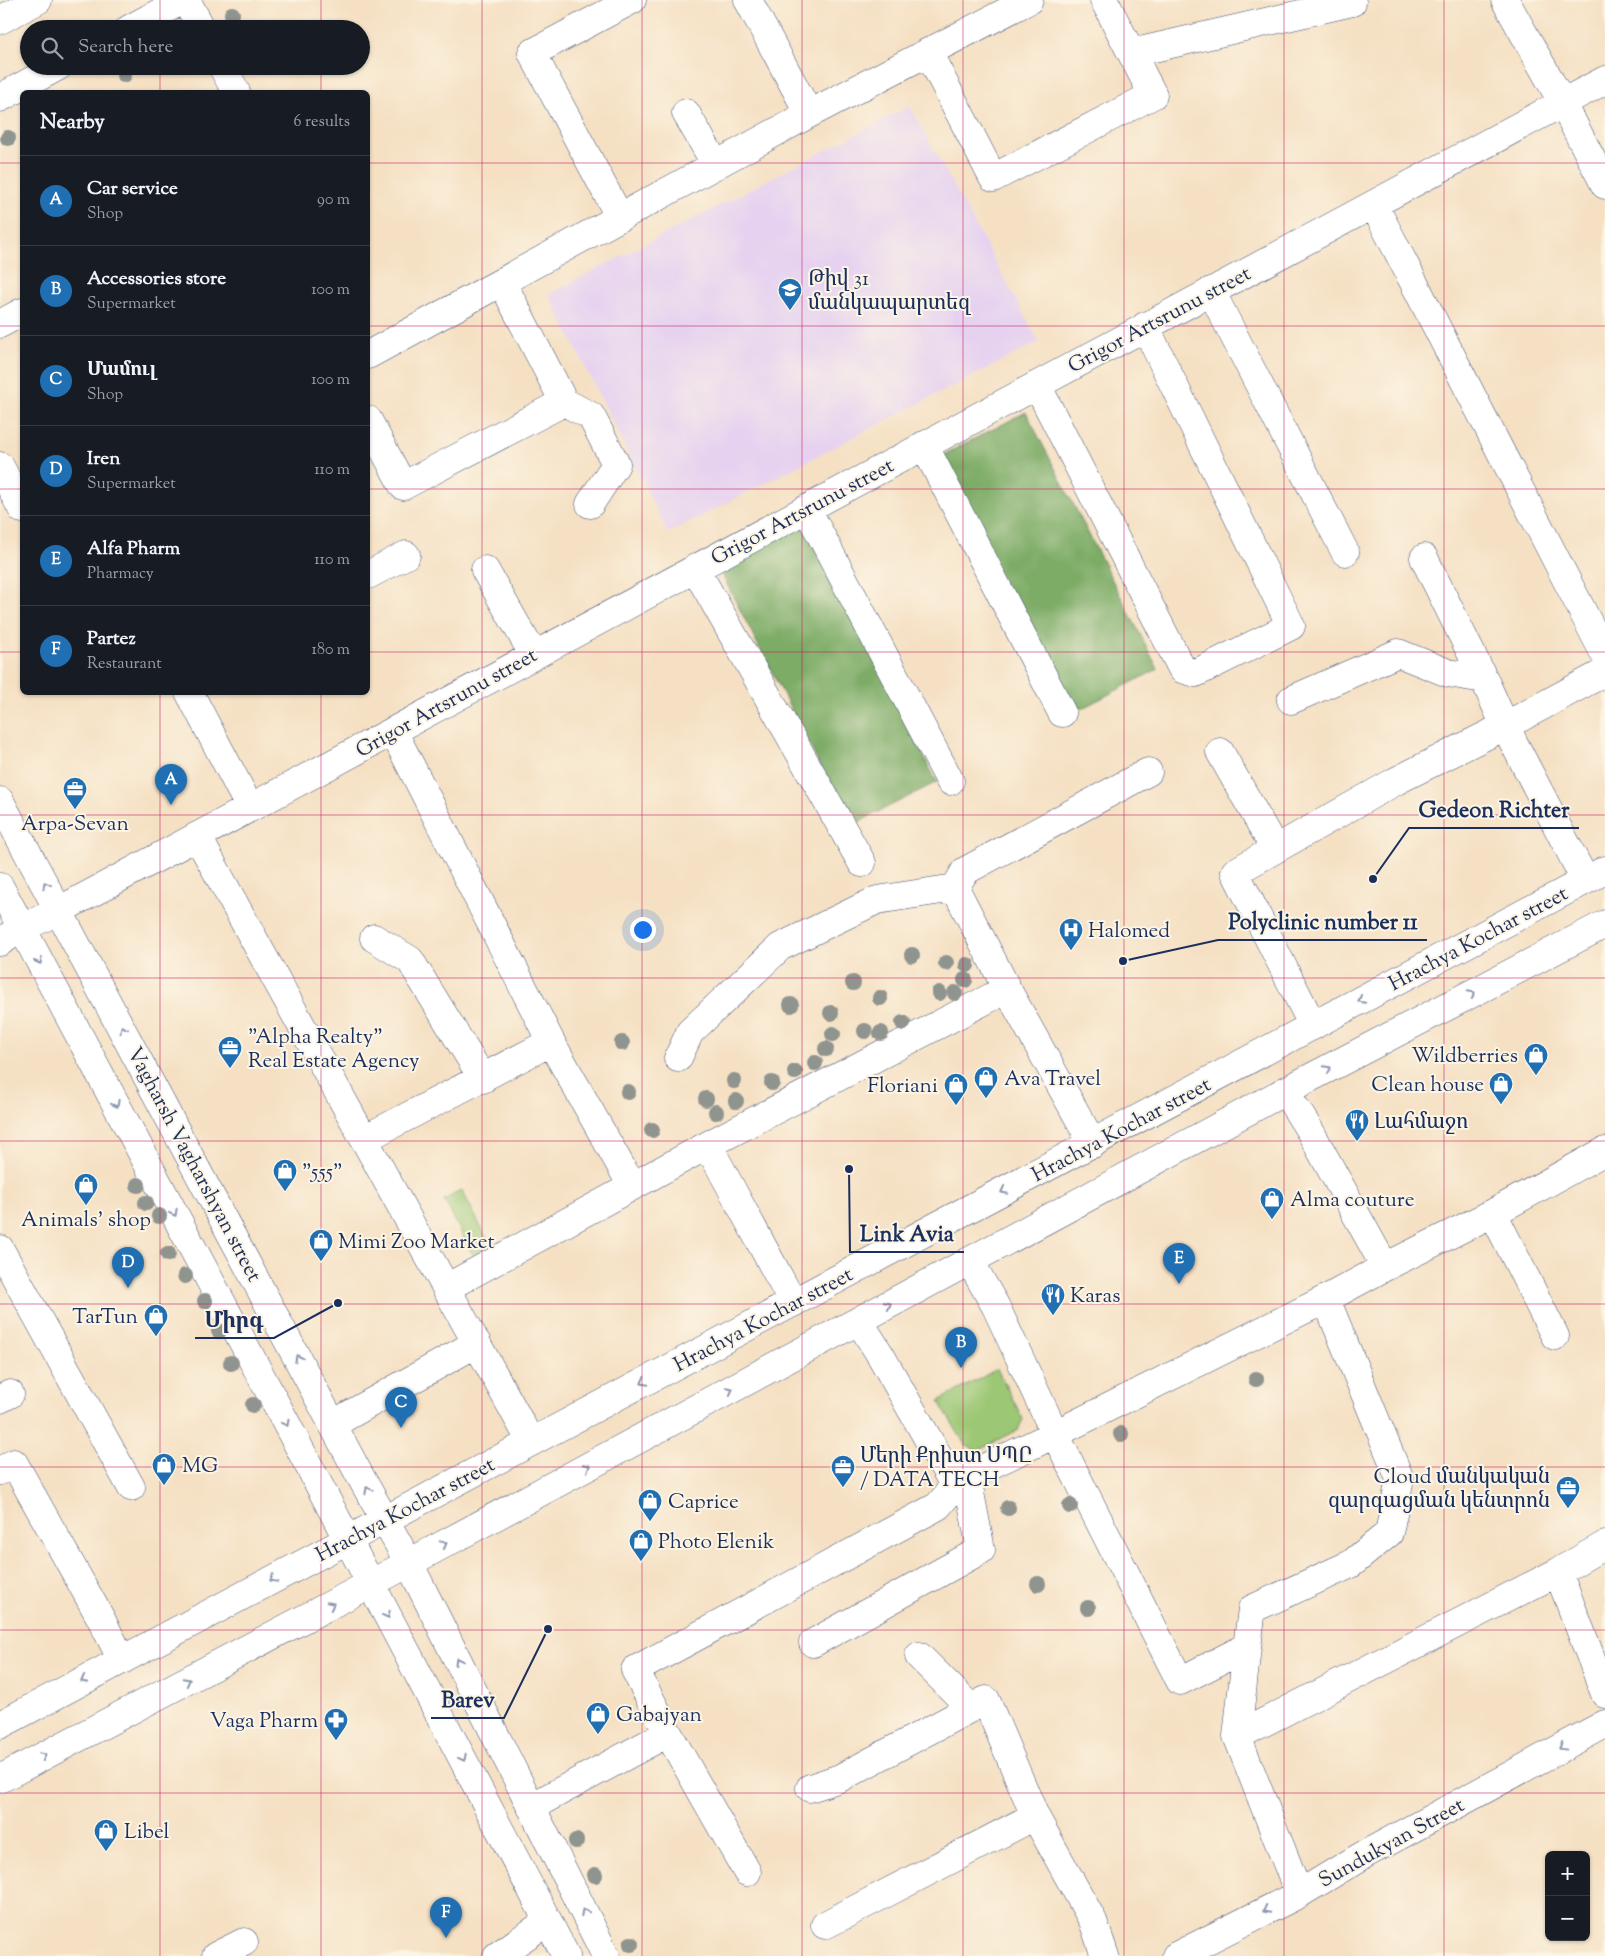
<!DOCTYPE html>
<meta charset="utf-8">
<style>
:root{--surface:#171b24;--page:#242831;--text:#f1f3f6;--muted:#9ea1a6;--line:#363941;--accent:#1f6fb2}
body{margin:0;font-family:"Sorts Mill Goudy","Noto Serif Armenian",serif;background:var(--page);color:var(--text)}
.controls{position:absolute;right:15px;bottom:15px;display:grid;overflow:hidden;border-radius:8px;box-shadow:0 1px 4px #0004}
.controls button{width:45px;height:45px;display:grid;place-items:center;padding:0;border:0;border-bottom:1px solid var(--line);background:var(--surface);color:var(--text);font:25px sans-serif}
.you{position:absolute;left:642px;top:929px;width:18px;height:18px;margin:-12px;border:4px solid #fff;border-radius:50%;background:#1a73e8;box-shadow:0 0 0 8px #1a73e833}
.badge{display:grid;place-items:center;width:32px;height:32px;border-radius:50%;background:var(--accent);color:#fff;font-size:16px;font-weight:700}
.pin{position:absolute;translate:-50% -41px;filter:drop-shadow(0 1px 2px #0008)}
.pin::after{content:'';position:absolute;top:26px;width:18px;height:15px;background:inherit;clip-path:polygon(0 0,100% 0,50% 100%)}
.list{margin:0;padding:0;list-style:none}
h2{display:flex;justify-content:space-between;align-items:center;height:65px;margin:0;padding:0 20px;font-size:21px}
h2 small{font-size:16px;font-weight:400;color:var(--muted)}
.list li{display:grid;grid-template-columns:32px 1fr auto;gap:15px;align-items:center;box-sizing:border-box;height:90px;padding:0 20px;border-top:1px solid var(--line)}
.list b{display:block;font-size:19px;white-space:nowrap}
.list p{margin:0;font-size:16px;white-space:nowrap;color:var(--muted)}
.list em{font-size:16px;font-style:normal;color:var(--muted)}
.icon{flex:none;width:28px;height:28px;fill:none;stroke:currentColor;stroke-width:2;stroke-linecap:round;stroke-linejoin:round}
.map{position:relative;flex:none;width:1605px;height:1956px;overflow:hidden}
.search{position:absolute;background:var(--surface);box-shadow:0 1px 4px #0004;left:20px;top:20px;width:350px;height:55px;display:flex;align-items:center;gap:12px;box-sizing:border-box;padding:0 18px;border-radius:28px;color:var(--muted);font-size:19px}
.panel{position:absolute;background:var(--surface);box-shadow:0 1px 4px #0004;left:20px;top:90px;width:350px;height:605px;border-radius:8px}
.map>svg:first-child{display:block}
.built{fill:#e6d2f0}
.green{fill:#9cc774;stroke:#5c7b69}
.forest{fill:#7dac66;stroke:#4c6e62}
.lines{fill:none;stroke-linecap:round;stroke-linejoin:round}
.minor-casing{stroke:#3c4a6d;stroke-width:29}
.major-casing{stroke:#3c4a6d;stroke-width:29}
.minor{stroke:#fff;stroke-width:28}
.major{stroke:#fff;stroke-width:28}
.tree{fill:#8f948f}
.oneway{stroke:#8d97ae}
.grid{fill:none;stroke:#c2185b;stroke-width:1;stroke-opacity:0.55}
.labels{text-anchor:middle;stroke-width:4;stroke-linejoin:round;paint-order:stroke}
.poi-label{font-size:21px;fill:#1b2f5e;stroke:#fcf5e5;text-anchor:start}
.street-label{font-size:21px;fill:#1b2f5e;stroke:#fcf5e5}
.leader{fill:none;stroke:#1b2f5e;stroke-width:2}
.callout-dot{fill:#1b2f5e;stroke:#fcf5e5;stroke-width:2}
.callout-label{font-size:22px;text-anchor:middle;font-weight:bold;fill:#1b2f5e;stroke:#fcf5e5;stroke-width:4;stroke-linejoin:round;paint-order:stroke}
</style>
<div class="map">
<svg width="1605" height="1956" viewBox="0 0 1605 1956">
<rect width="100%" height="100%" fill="#fcf5e5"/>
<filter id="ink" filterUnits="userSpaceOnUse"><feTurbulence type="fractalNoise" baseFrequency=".02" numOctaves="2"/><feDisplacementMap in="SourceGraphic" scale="10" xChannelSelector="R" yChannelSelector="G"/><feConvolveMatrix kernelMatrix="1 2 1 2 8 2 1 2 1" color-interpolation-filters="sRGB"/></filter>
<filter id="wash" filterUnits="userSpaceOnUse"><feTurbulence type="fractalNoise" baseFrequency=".0096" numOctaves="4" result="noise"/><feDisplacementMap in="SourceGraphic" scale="20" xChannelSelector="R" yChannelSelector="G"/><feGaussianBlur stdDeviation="1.12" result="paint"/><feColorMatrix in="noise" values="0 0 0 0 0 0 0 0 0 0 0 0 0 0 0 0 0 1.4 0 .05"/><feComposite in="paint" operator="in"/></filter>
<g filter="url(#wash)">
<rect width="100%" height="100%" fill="#f5e0c3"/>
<path class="built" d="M910 106 1039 342 668 533 549 294Z"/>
<path class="green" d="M462 1190 490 1245 473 1255 444 1200Z
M997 1369 1023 1419 1018 1430 977 1451 965 1445 939 1401Z"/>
<path class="forest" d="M1026 412 1158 669 1071 714 939 457Z
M805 525 937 782 851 826 719 569Z"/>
</g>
<g filter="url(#ink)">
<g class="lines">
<defs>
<path id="minor" d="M186 0 202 29
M748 0 809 114
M1505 0 1562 102 1605 185
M928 52 993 178 1153 95 1104 0
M1132 53 1352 2
M222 66 236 92
M686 113 716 165
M1374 205 1605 655
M619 216 532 53 632 0
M1211 291 1345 552
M0 324 22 312
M368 355 809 114 1029 0
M1037 385 1182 669 1196 673 1291 626 1145 326
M564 402 591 416 616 464 590 504
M368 420 403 486 564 402 502 282
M924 445 1062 713
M0 466 22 509
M807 509 950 781
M1424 558 1484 679 1505 726 1585 880
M695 568 862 863
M485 570 533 654
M368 575 406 555
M189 692 250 808
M1291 700 1398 653 1448 673 1484 679
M1220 752 1275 849
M197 836 531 1442
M955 888 965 871 1148 772
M374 938 410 960 483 1079
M0 942 22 928 60 910 1605 80
M1313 1026 1235 872 1396 781 1505 726 1605 672
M551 1042 632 1186
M678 1058 690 1032 780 947 877 900 955 888 1007 989 1093 1144
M364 1139 551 1042 393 731
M708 1145 793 1303
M1493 1213 1555 1336
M0 1249 131 1487
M970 1261 996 1307 1055 1434 1180 1681 1247 1647 1252 1609 1351 1564 1389 1533 1400 1479 1326 1299
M1385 1267 1493 1213 1605 1151
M446 1288 708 1145 1007 989
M859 1321 881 1356 953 1483
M0 1399 10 1394
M333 1424 477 1343
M0 1471 14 1463 99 1615 122 1660
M1558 1572 1605 1694
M813 1643 981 1550 967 1477
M1247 1647 1237 1736 1299 1894
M919 1656 971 1708
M668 1733 747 1872
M1237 1736 1558 1572 1605 1545
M810 1788 840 1778 986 1700 1035 1816
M531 1807 668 1733 635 1670 938 1506 948 1494 953 1483 1055 1434 1326 1299 1385 1267 1310 1131 1285 1091
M825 1925 1035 1816 1093 1921 1105 1956
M216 1956 244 1942
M497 1956 548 1921
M1176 1956 1299 1894 1360 1857 1605 1724"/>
<path id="major" d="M0 20 38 0
M129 29 183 0
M0 98 59 66
M0 801 359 1474 409 1563 606 1956
M0 887 309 1466 566 1956
M0 1725 1605 870
M0 1779 370 1584 1285 1091 1605 924"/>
</defs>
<use href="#minor" class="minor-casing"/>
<use href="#major" class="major-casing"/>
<use href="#minor" class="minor"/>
<use href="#major" class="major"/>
</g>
<g class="tree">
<circle cx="232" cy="14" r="8"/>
<circle cx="124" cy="75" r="8"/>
<circle cx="8" cy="138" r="8"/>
<circle cx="912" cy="955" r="8"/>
<circle cx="946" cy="963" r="8"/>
<circle cx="967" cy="965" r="8"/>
<circle cx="965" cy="980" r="8"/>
<circle cx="853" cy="983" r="8"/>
<circle cx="939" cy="993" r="8"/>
<circle cx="955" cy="993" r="8"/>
<circle cx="880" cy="998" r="8"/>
<circle cx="791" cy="1005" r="8"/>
<circle cx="831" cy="1013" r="8"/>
<circle cx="903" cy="1023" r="8"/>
<circle cx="865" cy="1031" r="8"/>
<circle cx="881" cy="1033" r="8"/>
<circle cx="833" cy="1034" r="8"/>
<circle cx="622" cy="1043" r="8"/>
<circle cx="826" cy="1049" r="8"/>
<circle cx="815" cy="1063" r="8"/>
<circle cx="795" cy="1072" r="8"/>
<circle cx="734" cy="1081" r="8"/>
<circle cx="772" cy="1083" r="8"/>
<circle cx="628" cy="1092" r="8"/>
<circle cx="706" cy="1099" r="8"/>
<circle cx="736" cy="1101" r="8"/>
<circle cx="716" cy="1112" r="8"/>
<circle cx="652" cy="1130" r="8"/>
<circle cx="138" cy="1185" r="8"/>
<circle cx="146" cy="1203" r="8"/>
<circle cx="159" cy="1216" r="8"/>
<circle cx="168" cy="1254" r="8"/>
<circle cx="185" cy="1276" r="8"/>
<circle cx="205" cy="1301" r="8"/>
<circle cx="219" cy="1331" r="8"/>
<circle cx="231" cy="1363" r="8"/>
<circle cx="1256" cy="1379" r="8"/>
<circle cx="253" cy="1405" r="8"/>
<circle cx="1121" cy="1434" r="8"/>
<circle cx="1070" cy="1506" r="8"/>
<circle cx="1008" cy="1508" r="8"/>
<circle cx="1038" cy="1584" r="8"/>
<circle cx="1088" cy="1608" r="8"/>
<circle cx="576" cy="1841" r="8"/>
<circle cx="595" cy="1875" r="8"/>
<circle cx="631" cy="1944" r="8"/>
</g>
<defs><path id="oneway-chevron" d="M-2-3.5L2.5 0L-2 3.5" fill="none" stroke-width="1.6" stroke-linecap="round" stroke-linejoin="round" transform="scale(1.25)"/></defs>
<g class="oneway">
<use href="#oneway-chevron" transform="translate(46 885) rotate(-119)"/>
<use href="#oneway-chevron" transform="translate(39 961) rotate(62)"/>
<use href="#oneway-chevron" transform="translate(1472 994) rotate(-28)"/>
<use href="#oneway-chevron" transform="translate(1361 1000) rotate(152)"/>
<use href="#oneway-chevron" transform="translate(123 1029) rotate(-118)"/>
<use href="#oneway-chevron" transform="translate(1328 1069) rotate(-28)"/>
<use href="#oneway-chevron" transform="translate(116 1104) rotate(62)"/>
<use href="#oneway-chevron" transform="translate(1004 1191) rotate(152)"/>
<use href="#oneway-chevron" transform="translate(174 1213) rotate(62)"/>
<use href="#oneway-chevron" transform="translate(888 1305) rotate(-28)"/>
<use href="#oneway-chevron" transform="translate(298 1358) rotate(-118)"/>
<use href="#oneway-chevron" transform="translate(644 1382) rotate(152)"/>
<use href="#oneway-chevron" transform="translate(730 1390) rotate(-28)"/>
<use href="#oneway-chevron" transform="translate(286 1423) rotate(62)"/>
<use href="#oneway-chevron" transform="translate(587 1467) rotate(-28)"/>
<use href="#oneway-chevron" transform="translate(368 1490) rotate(-118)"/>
<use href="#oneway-chevron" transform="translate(444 1544) rotate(-28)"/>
<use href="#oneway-chevron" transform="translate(273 1579) rotate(152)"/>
<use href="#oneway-chevron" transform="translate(331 1605) rotate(-28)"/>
<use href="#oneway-chevron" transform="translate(387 1615) rotate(61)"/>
<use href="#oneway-chevron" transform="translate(458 1661) rotate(-117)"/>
<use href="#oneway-chevron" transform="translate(84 1680) rotate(152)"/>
<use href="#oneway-chevron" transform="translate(187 1681) rotate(-28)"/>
<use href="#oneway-chevron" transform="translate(1562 1747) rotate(151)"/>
<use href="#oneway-chevron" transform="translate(43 1756) rotate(-28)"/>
<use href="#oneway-chevron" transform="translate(463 1758) rotate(62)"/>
<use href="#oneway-chevron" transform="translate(1266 1910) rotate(153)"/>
<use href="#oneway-chevron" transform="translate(584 1912) rotate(-117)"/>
</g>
</g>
<path class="grid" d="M160 0V29M321 0V29M482 0V1956M642 0V1956M802 0V1956M963 0V1956M1124 0V1956M1284 0V1956M1444 0V1956M160 66V92M321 66V92M0 163H22M368 163H1605M0 326H22M368 326H1605M0 489H22M368 489H1605M0 652H22M368 652H1605M160 692V1956M321 692V1956M0 815H1605M0 978H1605M0 1141H1605M0 1304H1605M0 1467H1605M0 1630H1605M0 1793H1605"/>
<defs>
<symbol id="school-pin" viewBox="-11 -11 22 30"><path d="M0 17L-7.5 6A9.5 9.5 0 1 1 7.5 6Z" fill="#1f6fb2" stroke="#fcf5e5"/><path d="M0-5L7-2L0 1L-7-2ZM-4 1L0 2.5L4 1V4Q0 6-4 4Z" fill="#fff"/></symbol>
<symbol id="office-pin" viewBox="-11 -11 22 30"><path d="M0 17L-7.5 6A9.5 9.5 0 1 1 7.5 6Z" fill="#1f6fb2" stroke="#fcf5e5"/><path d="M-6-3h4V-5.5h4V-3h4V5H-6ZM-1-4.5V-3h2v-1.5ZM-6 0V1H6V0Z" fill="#fff"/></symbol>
<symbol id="hospital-pin" viewBox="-11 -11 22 30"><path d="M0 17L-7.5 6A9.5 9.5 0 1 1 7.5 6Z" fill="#1f6fb2" stroke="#fcf5e5"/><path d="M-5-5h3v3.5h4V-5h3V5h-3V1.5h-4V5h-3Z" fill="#fff"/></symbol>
<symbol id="shop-pin" viewBox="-11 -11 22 30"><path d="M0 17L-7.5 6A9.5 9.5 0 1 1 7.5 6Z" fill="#1f6fb2" stroke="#fcf5e5"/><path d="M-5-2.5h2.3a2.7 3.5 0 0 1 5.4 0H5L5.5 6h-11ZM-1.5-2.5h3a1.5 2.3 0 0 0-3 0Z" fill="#fff"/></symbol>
<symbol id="restaurant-pin" viewBox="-11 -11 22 30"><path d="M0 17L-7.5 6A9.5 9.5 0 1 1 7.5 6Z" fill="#1f6fb2" stroke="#fcf5e5"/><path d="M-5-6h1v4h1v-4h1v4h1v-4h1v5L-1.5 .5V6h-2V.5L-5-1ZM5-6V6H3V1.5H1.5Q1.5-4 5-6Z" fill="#fff"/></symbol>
<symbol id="pharmacy-pin" viewBox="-11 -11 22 30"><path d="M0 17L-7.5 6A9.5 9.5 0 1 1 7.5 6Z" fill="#1f6fb2" stroke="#fcf5e5"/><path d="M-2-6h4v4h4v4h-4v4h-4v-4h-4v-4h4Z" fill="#fff"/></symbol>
</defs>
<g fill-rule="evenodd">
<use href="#school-pin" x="776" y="276" width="28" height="38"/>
<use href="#office-pin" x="61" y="775" width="28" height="38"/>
<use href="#hospital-pin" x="1057" y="916" width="28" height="38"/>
<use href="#office-pin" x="216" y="1034" width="28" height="38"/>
<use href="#shop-pin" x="1522" y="1041" width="28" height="38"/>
<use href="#shop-pin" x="972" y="1064" width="28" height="38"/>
<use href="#shop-pin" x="1487" y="1070" width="28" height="38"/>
<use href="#shop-pin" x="942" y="1071" width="28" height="38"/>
<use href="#restaurant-pin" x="1343" y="1107" width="28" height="38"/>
<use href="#shop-pin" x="271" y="1157" width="28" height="38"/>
<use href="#shop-pin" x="72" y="1171" width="28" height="38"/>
<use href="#shop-pin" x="1258" y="1185" width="28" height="38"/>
<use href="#shop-pin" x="307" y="1227" width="28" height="38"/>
<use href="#restaurant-pin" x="1039" y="1281" width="28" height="38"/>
<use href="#shop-pin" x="142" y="1302" width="28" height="38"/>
<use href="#shop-pin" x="150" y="1451" width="28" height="38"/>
<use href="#office-pin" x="829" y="1453" width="28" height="38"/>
<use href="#office-pin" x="1554" y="1474" width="28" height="38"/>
<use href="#shop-pin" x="636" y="1487" width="28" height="38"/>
<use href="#shop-pin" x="627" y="1527" width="28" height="38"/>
<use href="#shop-pin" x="584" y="1700" width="28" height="38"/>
<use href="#pharmacy-pin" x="322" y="1706" width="28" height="38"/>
<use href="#shop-pin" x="92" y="1817" width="28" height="38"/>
</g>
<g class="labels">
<g class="poi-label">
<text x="808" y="285">Թիվ 31<tspan x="808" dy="24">մանկապարտեզ</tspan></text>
<text x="75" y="830" text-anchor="middle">Arpa-Sevan</text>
<text x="1088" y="937">Halomed</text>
<text x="248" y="1043">"Alpha Realty"<tspan x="248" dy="24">Real Estate Agency</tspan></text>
<text x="1518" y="1062" text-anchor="end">Wildberries</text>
<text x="1004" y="1085">Ava Travel</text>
<text x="1484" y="1091" text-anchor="end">Clean house</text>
<text x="938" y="1092" text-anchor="end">Floriani</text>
<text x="1374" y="1128">Լահմաջո</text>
<text x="302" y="1178">"555"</text>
<text x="1290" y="1206">Alma couture</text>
<text x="86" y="1226" text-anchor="middle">Animals' shop</text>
<text x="338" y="1248">Mimi Zoo Market</text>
<text x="1070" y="1302">Karas</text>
<text x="138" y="1323" text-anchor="end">TarTun</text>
<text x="860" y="1462">Մերի Քրիստ ՍՊԸ<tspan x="860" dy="24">/ DATA TECH</tspan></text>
<text x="182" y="1472">MG</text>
<text x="1550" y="1483" text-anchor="end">Cloud մանկական<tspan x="1550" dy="24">զարգացման կենտրոն</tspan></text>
<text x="668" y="1508">Caprice</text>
<text x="658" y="1548">Photo Elenik</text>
<text x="616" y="1721">Gabajyan</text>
<text x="318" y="1727" text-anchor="end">Vaga Pharm</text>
<text x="124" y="1838">Libel</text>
</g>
<g class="street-label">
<text transform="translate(1159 319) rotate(-28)" y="7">Grigor Artsrunu street</text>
<text transform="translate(802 511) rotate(-28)" y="7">Grigor Artsrunu street</text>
<text transform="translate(446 702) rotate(-29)" y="7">Grigor Artsrunu street</text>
<text transform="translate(1478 938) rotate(-28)" y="7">Hrachya Kochar street</text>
<text transform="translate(1121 1129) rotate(-28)" y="7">Hrachya Kochar street</text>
<text transform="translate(195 1164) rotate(62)" y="7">Vagharsh Vagharshyan street</text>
<text transform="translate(763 1319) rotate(-28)" y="7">Hrachya Kochar street</text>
<text transform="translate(405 1509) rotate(-28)" y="7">Hrachya Kochar street</text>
<text transform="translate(1391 1842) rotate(-29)" y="7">Sundukyan Street</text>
</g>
</g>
<path class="leader" d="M1373 879L1409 828H1579M1123 961L1218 940H1427M849 1169L850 1252H964M338 1303L274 1338H195M548 1629L504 1718H431"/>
<g class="callout-dot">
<circle cx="1373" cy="879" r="5"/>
<circle cx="1123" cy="961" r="5"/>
<circle cx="849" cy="1169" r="5"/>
<circle cx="338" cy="1303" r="5"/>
<circle cx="548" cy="1629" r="5"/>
</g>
<g class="callout-label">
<text x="1494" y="817">Gedeon Richter</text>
<text x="1323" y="929">Polyclinic number 11</text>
<text x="907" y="1241">Link Avia</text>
<text x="234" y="1327">Միրգ</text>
<text x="468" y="1707">Barev</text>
</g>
</svg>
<div class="controls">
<button>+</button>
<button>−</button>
</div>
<div class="you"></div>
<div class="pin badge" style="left:171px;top:805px">A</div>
<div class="pin badge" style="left:961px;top:1368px">B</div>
<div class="pin badge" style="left:401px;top:1428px">C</div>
<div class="pin badge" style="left:128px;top:1288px">D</div>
<div class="pin badge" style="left:1179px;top:1284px">E</div>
<div class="pin badge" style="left:446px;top:1938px">F</div>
<div class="search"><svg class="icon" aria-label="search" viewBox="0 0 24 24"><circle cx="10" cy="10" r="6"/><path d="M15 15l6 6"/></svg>Search here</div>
<section class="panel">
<h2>Nearby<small>6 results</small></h2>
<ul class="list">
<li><span class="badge">A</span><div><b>Car service</b><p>Shop</p></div><em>90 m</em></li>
<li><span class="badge">B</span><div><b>Accessories store</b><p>Supermarket</p></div><em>100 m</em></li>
<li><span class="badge">C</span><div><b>Մամուլ</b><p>Shop</p></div><em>100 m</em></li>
<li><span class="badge">D</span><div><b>Iren</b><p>Supermarket</p></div><em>110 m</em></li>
<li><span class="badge">E</span><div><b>Alfa Pharm</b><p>Pharmacy</p></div><em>110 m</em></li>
<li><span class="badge">F</span><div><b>Partez</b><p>Restaurant</p></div><em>180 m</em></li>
</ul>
</section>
</div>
